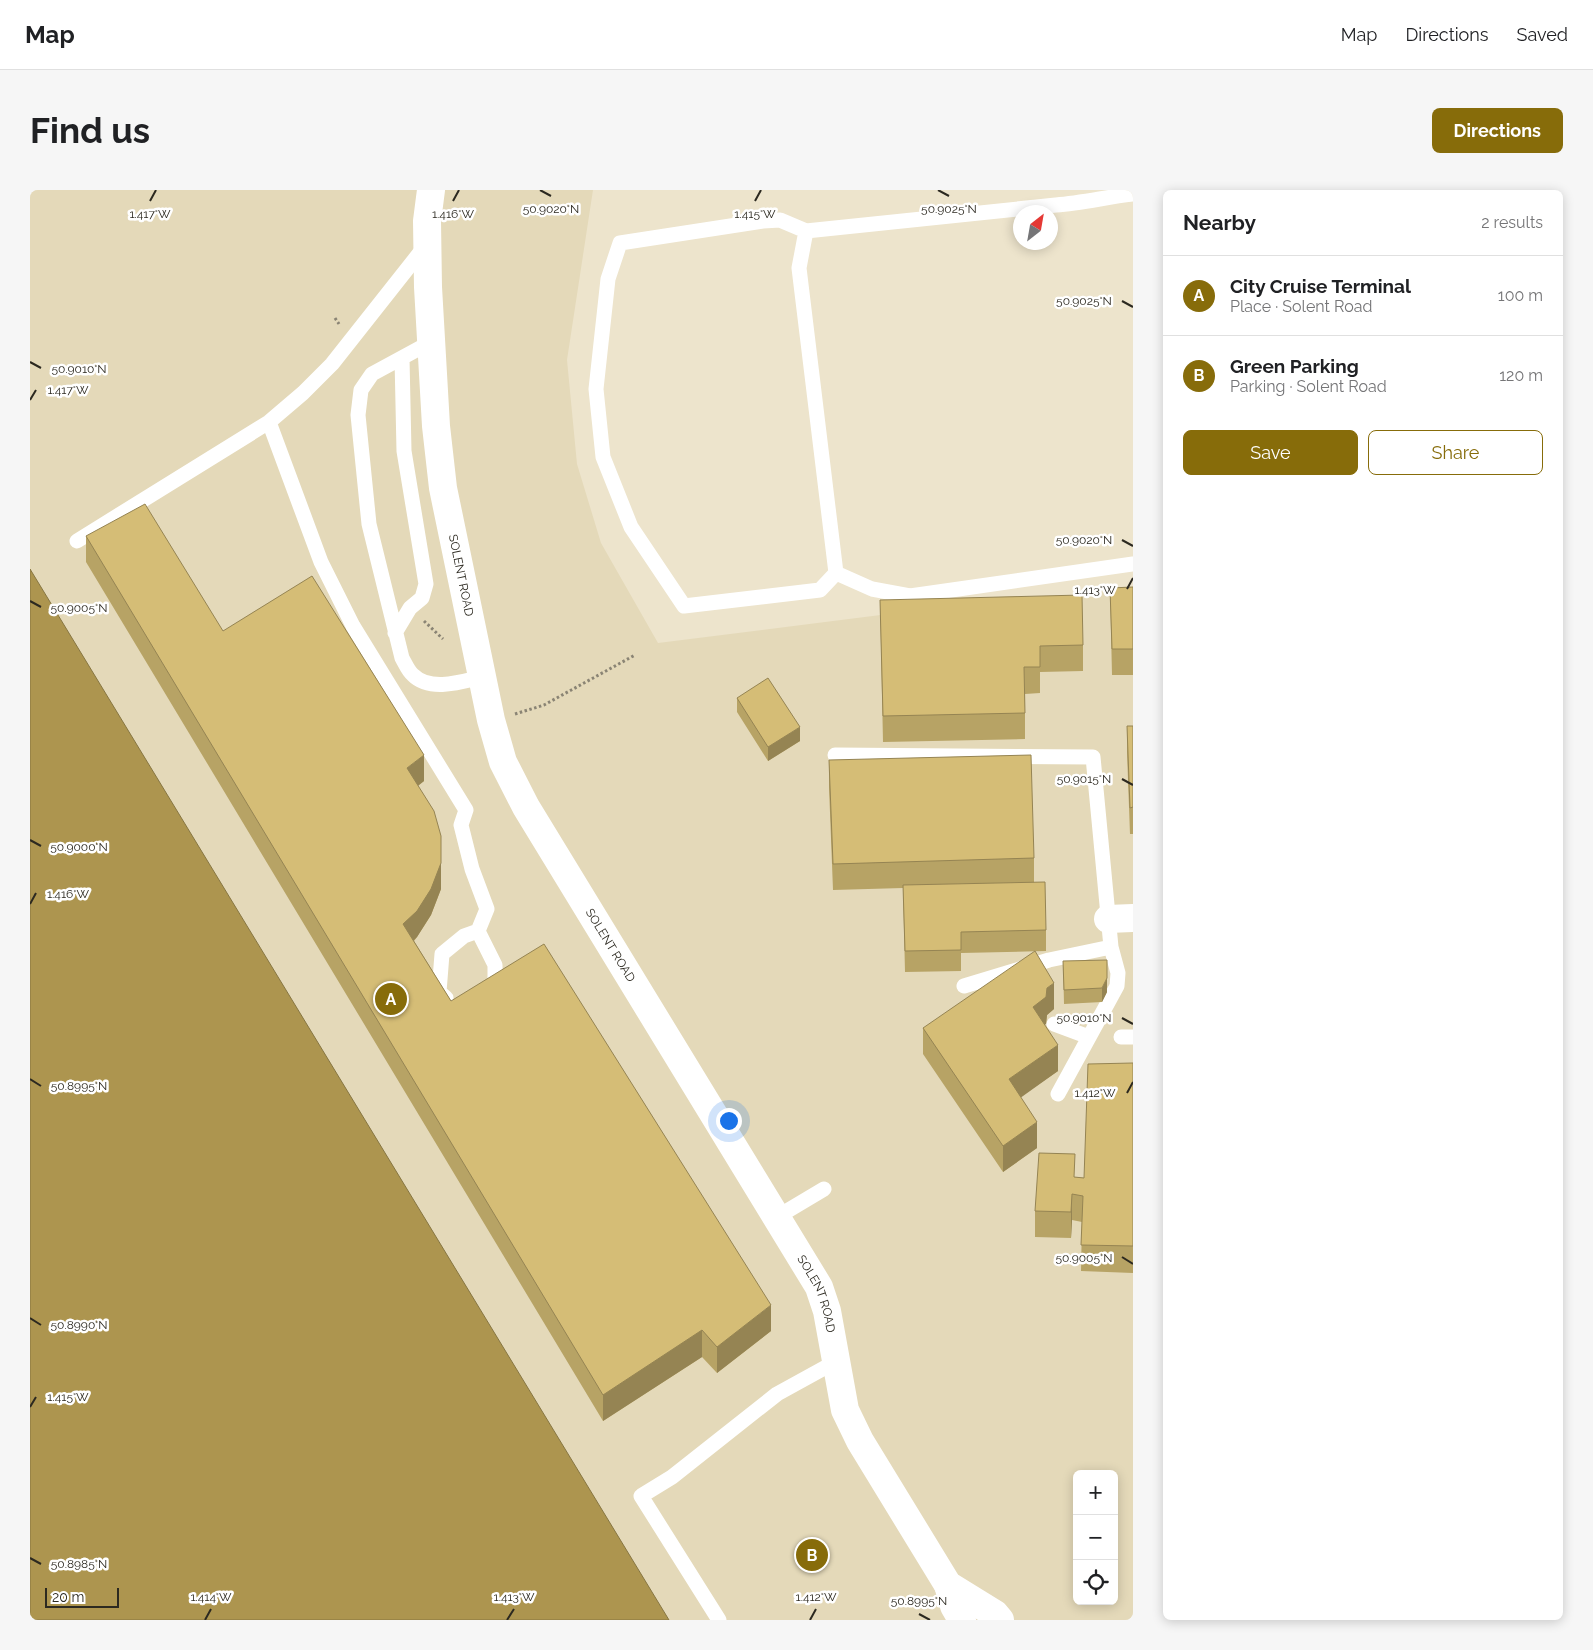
<!DOCTYPE html>
<meta charset="utf-8">
<style>
:root{--surface:#fff;--page:#f6f6f6;--text:#202124;--muted:#757577;--line:#e0e0e0;--accent:#876c0a}
body{margin:0;font-family:Raleway,sans-serif;background:var(--page);color:var(--text)}
.controls{position:absolute;right:15px;bottom:15px;display:grid;overflow:hidden;border-radius:8px;box-shadow:0 2px 12px #0003}
.controls button{width:45px;height:45px;display:grid;place-items:center;padding:0;border:0;border-bottom:1px solid var(--line);background:var(--surface);color:var(--text);font:25px sans-serif}
.compass{position:absolute;left:983px;top:15px;width:45px;height:45px;border-radius:50%;background:var(--surface);box-shadow:0 2px 12px #0003;rotate:31deg}
.scale{position:absolute;left:15px;bottom:12px;width:74px;box-sizing:border-box;padding-left:5px;border:2px solid #2c2920;border-top:0;font-size:14px;line-height:18px;white-space:nowrap;color:#2c2920;-webkit-text-stroke:4px #fff;paint-order:stroke}
.you{position:absolute;left:698px;top:930px;width:18px;height:18px;margin:-12px;border:4px solid #fff;border-radius:50%;background:#1a73e8;box-shadow:0 0 0 8px #1a73e833}
.badge{display:grid;place-items:center;width:32px;height:32px;border-radius:50%;background:var(--accent);color:#fff;font-size:16px;font-weight:700}
.pin{position:absolute;translate:-50% -50%;border:2px solid #fff;box-shadow:0 1px 5px #0006}
.list{margin:0;padding:0;list-style:none}
h2{display:flex;justify-content:space-between;align-items:center;height:65px;margin:0;padding:0 20px;font-size:21px}
h2 small{font-size:16px;font-weight:400;color:var(--muted)}
.list li{display:grid;grid-template-columns:32px 1fr auto;gap:15px;align-items:center;box-sizing:border-box;height:80px;padding:0 20px;border-top:1px solid var(--line)}
.list b{display:block;font-size:19px;white-space:nowrap}
.list p{margin:0;font-size:16px;white-space:nowrap;color:var(--muted)}
.list em{font-size:16px;font-style:normal;color:var(--muted)}
.actions{display:flex;gap:10px;padding:15px 20px}
.actions a{flex:1;padding:11px 0;border:1px solid var(--accent);border-radius:8px;text-align:center;font-size:18px;color:var(--accent)}
.actions .main{background:var(--accent);color:#fff}
.icon{flex:none;width:28px;height:28px;fill:none;stroke:currentColor;stroke-width:2;stroke-linecap:round;stroke-linejoin:round}
.map{position:relative;flex:none;width:1103px;height:1430px;overflow:hidden;border-radius:8px}
header{display:flex;align-items:center;gap:30px;box-sizing:border-box;height:70px;padding:0 25px;background:var(--surface);border-bottom:1px solid var(--line)}
header strong{font-size:24px}
nav{display:flex;gap:28px;margin-inline-start:auto;font-size:18px}
.intro{display:flex;align-items:center;justify-content:space-between;box-sizing:border-box;height:120px;padding:0 30px}
h1{margin:0;font-size:35px}
.button{padding:12px 22px;border-radius:8px;background:var(--accent);color:#fff;font-size:18px;font-weight:700}
main{display:flex;gap:30px;padding:0 30px}
aside{flex:1;background:var(--surface);border-radius:8px;box-shadow:0 2px 12px #0003}
.map>svg:first-child{display:block}
.built{fill:#e4d9b9;fill-rule:evenodd}
.water{fill:#ad954f;stroke:#867541}
.lines{fill:none;stroke-linecap:round;stroke-linejoin:round}
.path{stroke:#8a8474;stroke-width:3;stroke-dasharray:2.5 2.5;stroke-linecap:butt}
.service{stroke:#fff;stroke-width:15}
.minor{stroke:#fff;stroke-width:28}
.wall{fill:#b7a365}
.shaded-wall{fill:#958453}
.building{fill:#d5bd76;stroke:#958453}
.ticks{fill:none;stroke:#2c2920;stroke-width:2}
.labels{text-anchor:middle;stroke-width:5;stroke-linejoin:round;paint-order:stroke}
.street-label{font-size:12px;fill:#2c2920;stroke:#fff}
.ticks-label{font-size:12px;text-anchor:middle;fill:#2c2920;stroke:#fff;stroke-width:5;stroke-linejoin:round;paint-order:stroke}
</style>
<header>
<strong>Map</strong>
<nav><a>Map</a><a>Directions</a><a>Saved</a></nav>
</header>
<div class="intro"><h1>Find us</h1><a class="button">Directions</a></div>
<main>
<div class="map">
<svg width="1103" height="1430" viewBox="0 0 1103 1430">
<rect width="100%" height="100%" fill="#ede4cc"/>
<path class="built" d="M0 0H563L537 170 547 274 571 353 628 453 961 411 969 414 1103 398V1430H639L0 379ZM1047 1284H1084V1411H1047Z"/>
<path class="water" d="M0 379 639 1430H0Z"/>
<g class="lines">
<path class="path" d="M305 128 309 134
M394 431 413 449
M485 524 514 515 605 465"/>
<path class="service" d="M776 41 769 78 806 383
M401 152 342 184 331 200 328 225 339 334 372 468C375 473 378 481 383 485 400 502 431 492 452 487
M239 232 291 372 323 436 436 620 431 635 442 679 457 719 448 741 465 775V803
M47 351 239 232 273 203 302 174 396 55
M806 383 790 400 654 416 601 337 573 267 566 199 578 89 590 53 733 31 750 30 776 41 1026 15C1052 13 1077 7 1103 4
M806 383 842 399 880 406 1103 374
M365 443 380 418 392 408 396 394 374 261 372 168
M805 565 1063 567 1081 757 1088 783 1087 796 1028 904
M934 796 1019 770 1081 757
M416 808 409 802 412 764 434 746 448 741
M1024 834 1059 847
M1091 847H1103
M747 1027 794 999
M689 1430 611 1306 642 1287 747 1204 807 1171"/>
<g class="minor">
<path id="s1" d="M401 0 397 31 398 97 406 236 413 298 461 530 473 572 496 617 789 1097 797 1121 815 1220 830 1251 918 1395 965 1424 970 1430"/>
<path d="M1078 729 1103 728"/>
<path d="M918 1395 924 1416 932 1430"/>
</g>
</g>
<path class="wall" d="M56 346 394 591 388 596 411 699 401 725 387 747 384 751 421 811 741 1141 687 1183 672 1167 573 1231 56 372Z
M1103 397V485H1082L1080 398Z
M850 410 1053 455V481L1010 482V503L995 504V549L853 552Z
M707 508 770 551 738 571 707 522Z
M1097 536H1103V644H1100L1097 562Z
M799 570 1004 668V692L1016 740V761L931 763V781L875 782 873 698 803 700 799 597Z
M1033 771 1077 802 1072 812 1034 814Z
M1024 819 1017 825 1016 834H1014L1028 881 990 907 1007 958 973 982 893 864V838Z
M1103 873V1083L1051 1081 1052 1032 1042 1030 1041 1048 1005 1047V1021L1045 987 1054 988Z"/>
<path class="shaded-wall" d="M770 537V551L738 571V557Z
M394 565V591L377 604V578Z
M411 673V699L401 725 387 747 373 761V734Z
M1077 788V802L1072 812V798Z
M1024 793V819L1017 825 1016 834 1003 843V817L1017 798Z
M1028 855V881L979 916V889Z
M1007 932V958L973 982V956Z
M1042 1004V1030L1041 1048V1022Z
M741 1115V1141L687 1183V1157Z
M672 1140V1167L573 1231V1205Z"/>
<path class="building" d="M115 314 193 441 282 386 394 565 377 578 404 621 411 646V673L401 699 387 721 373 734 421 811 514 754 741 1115 687 1157 672 1140 573 1205 56 346Z
M1103 397V459H1082L1080 398Z
M1052 405 1053 455 1010 456V477H994L995 523 853 526 850 410Z
M738 488 770 537 738 557 707 508Z
M1097 536H1103V617L1100 618Z
M1001 565 1004 668 803 674 799 570Z
M1015 692 1016 740 931 742V760L875 761 873 695Z
M1005 761 1024 793 1017 798 1016 807 1003 817 1028 855 979 889 1007 932 973 956 893 838Z
M1077 770V788L1072 798 1034 800 1033 771Z
M1103 873V1056L1051 1055 1053 1006 1042 1004 1041 1022 1005 1021 1009 963 1045 964 1044 987 1054 988 1058 874Z"/>
<path class="ticks" d="M510 0 521 6M908 0 919 6M120 11 126 0M423 11 429 0M725 11 731 0M1092 111 1103 117M0 172 11 178M0 210 6 200M1092 350 1103 356M1097 399 1103 388M0 411 11 417M1092 589 1103 595M0 650 11 656M0 714 6 703M1092 828 1103 834M0 889 11 896M1097 903 1103 892M1092 1067 1103 1074M0 1128 11 1135M0 1217 6 1207M0 1368 11 1374M889 1424 900 1430M175 1430 181 1419M477 1430 484 1419M780 1430 786 1419"/>
<g class="labels">
<g class="street-label">
<text dy="4" stroke="none"><textPath href="#s1" startOffset="388">SOLENT ROAD</textPath></text>
<text dy="4" stroke="none"><textPath href="#s1" startOffset="792">SOLENT ROAD</textPath></text>
<text dy="4" stroke="none"><textPath href="#s1" startOffset="1198">SOLENT ROAD</textPath></text>
</g>
</g>
<g class="ticks-label">
<text x="521" y="23">50.9020°N</text>
<text x="919" y="23">50.9025°N</text>
<text x="120" y="28">1.417°W</text>
<text x="423" y="28">1.416°W</text>
<text x="725" y="28">1.415°W</text>
<text x="1054" y="115">50.9025°N</text>
<text x="49" y="183">50.9010°N</text>
<text x="38" y="204">1.417°W</text>
<text x="1054" y="354">50.9020°N</text>
<text x="1065" y="404">1.413°W</text>
<text x="49" y="422">50.9005°N</text>
<text x="1054" y="593">50.9015°N</text>
<text x="49" y="661">50.9000°N</text>
<text x="38" y="708">1.416°W</text>
<text x="1054" y="832">50.9010°N</text>
<text x="49" y="900">50.8995°N</text>
<text x="1065" y="907">1.412°W</text>
<text x="1054" y="1072">50.9005°N</text>
<text x="49" y="1139">50.8990°N</text>
<text x="38" y="1211">1.415°W</text>
<text x="49" y="1378">50.8985°N</text>
<text x="181" y="1411">1.414°W</text>
<text x="484" y="1411">1.413°W</text>
<text x="786" y="1411">1.412°W</text>
<text x="889" y="1415">50.8995°N</text>
</g>
</svg>
<div class="controls">
<button>+</button>
<button>−</button>
<button><svg class="icon" aria-label="locate" viewBox="0 0 24 24"><circle cx="12" cy="12" r="6"/><path d="M12 2v4M12 18v4M2 12h4M18 12h4"/></svg></button>
</div>
<svg class="compass" viewBox="-18 -18 36 36"><path d="M0-13l5 13h-10z" fill="#e53935"/><path d="M0 13l5-13h-10z" fill="#757577"/></svg>
<div class="scale">20 m</div>
<div class="you"></div>
<div class="pin badge" style="left:361px;top:809px">A</div>
<div class="pin badge" style="left:782px;top:1365px">B</div>
</div>
<aside>
<h2>Nearby<small>2 results</small></h2>
<ul class="list">
<li><span class="badge">A</span><div><b>City Cruise Terminal</b><p>Place · Solent Road</p></div><em>100 m</em></li>
<li><span class="badge">B</span><div><b>Green Parking</b><p>Parking · Solent Road</p></div><em>120 m</em></li>
</ul>
<div class="actions"><a class="main">Save</a><a>Share</a></div>
</aside>
</main>
